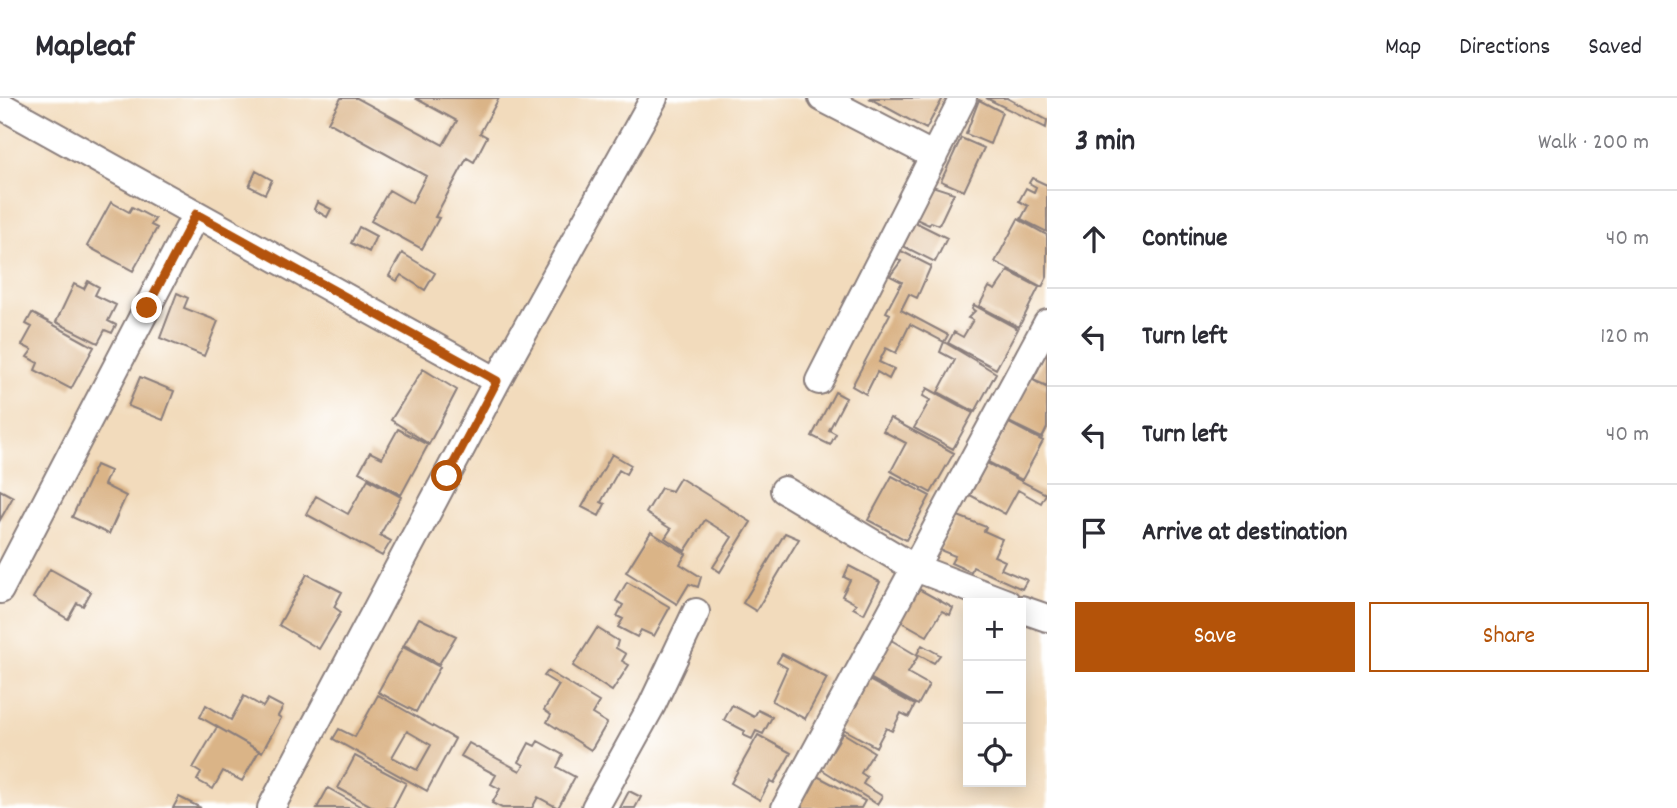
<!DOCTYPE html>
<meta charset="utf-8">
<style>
:root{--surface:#fff;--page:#f2f2f3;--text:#2b2b33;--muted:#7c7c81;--line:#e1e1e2;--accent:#b45309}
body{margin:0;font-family:Dekko,sans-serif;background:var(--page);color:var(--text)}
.controls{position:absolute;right:21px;bottom:21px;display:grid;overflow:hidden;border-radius:0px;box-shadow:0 4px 18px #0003}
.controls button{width:63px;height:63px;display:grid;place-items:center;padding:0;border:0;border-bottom:2px solid var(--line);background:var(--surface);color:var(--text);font:35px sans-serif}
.stop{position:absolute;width:21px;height:21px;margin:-16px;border:5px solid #b45309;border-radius:50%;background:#fff}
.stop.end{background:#b45309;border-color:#fff;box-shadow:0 2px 7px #0008}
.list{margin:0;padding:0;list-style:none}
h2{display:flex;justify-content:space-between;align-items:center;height:91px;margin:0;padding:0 28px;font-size:30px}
h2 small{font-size:23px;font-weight:400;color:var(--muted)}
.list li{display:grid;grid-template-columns:46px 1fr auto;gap:21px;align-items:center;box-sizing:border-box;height:98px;padding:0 28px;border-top:2px solid var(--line)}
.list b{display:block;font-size:26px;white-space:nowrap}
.list em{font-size:23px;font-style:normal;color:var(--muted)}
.actions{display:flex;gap:14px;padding:21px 28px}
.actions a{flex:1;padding:16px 0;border:2px solid var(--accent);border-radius:0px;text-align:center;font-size:24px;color:var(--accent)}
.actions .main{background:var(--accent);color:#fff}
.icon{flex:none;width:38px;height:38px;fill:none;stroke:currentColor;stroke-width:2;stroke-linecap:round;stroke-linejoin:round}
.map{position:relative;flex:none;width:1047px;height:710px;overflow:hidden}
header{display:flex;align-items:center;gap:42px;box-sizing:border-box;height:98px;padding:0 35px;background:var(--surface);border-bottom:2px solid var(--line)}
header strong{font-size:33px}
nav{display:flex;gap:38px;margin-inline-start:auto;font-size:24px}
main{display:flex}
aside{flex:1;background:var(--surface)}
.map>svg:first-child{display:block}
.building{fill:#dab487;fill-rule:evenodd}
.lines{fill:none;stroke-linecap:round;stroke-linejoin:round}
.minor-casing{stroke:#8a7e7c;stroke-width:30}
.minor{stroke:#fff;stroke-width:26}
.route{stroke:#b45309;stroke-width:9}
</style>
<header>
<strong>Mapleaf</strong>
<nav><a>Map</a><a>Directions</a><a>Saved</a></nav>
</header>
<main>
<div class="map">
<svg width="1047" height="710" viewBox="0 0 1047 710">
<rect width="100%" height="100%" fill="#fff"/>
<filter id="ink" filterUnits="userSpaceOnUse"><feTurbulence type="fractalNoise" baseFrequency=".0143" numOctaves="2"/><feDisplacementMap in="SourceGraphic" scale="14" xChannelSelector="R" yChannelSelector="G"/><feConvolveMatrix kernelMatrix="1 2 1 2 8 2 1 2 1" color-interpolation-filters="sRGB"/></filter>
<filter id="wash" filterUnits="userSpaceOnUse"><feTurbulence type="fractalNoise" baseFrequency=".00686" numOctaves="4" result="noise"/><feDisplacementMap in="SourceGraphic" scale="28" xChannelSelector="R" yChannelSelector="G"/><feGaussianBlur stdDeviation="1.57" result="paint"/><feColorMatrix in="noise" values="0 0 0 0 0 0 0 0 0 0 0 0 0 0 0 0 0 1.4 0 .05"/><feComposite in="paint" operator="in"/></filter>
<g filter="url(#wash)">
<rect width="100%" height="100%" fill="#f2dbbc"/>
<g id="blocks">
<path class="building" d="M341 0H357L443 47 457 23 415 0H499L480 35 487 39 474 64 467 60 435 119 439 120 422 151 371 123 389 92 412 105 426 78 328 24Z
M869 0H943L926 31Z
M986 0H1007L1047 22 1046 30Z
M979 2 1002 14 990 46 966 36Z
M961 40 984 50 964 93 941 83Z
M256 73 272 82 265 96 249 88Z
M1032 80 1047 87V134L1021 121 1028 108 1019 103 1026 90 1034 94 1036 89 1029 85Z
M929 87 954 95 939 127 931 124 929 127 914 120Z
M111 104 129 114 132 109 155 121 151 127 157 130 133 173 87 148Z
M317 104 331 111 327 119 314 111Z
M1018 121 1047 137V179L1042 189 995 164Z
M915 124 947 140 935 164 903 148Z
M359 129 376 138 369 154 351 145Z
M897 151 931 168 917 200 909 196 901 212 948 237 944 244 910 226 896 255 886 250 879 264 894 271 889 281 877 274 866 296 852 288 890 216 886 214 902 184 890 178 901 163 893 159Z
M402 155 435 175 425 192 401 177 397 183 389 178Z
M1008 173 1039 189 1019 229 979 208 989 189 995 192Z
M88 183 99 189 95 197 116 207 108 223 116 227 112 235 105 232 98 245 56 224 74 186 84 191Z
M177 195 188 200 184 210 218 223 204 258 160 240Z
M974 207 1018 231 996 271 948 245 954 234 963 239 973 222 968 220 975 213 972 211Z
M32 215 94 249 71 291 35 272 38 265 27 259 32 252 22 247 32 229 26 226Z
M944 244 996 275 975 314 938 294 955 262 940 254Z
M1047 253V288L1033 282Z
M423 271 457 292 429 346 391 322Z
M140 279 174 293 163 322 128 308Z
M1031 281 1047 290V330L1042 340 1009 324Z
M927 290 973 315 953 351 914 330 930 302 923 298Z
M835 294 846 300 829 332 836 336 830 347 812 338Z
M890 320 954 355 931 395 891 373 906 345 883 333Z
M1009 325 1043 343 1022 382 988 364Z
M398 331 428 347 401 397 359 374 370 354 382 360Z
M612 356 631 367 626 376 619 372 601 404 605 406 599 418 582 409Z
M987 365 1046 396 1041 405 1018 392 1005 416 970 397Z
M96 367 110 373 104 387 126 398 109 436 72 419Z
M892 378 930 398 906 442 868 422Z
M680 380 751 424 720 474 713 469 732 439 705 422 685 453 665 440 671 431 646 415 661 390 672 393Z
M368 381 401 399 380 437 391 443 382 458 306 416 316 398 348 416Z
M0 392 13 399 0 422Z
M958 418 986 429 984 433 1002 441 994 458 1005 463 1001 471 1027 482 1022 491 973 469 971 474 951 465 955 458 940 452Z
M651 434 686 456 680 466 701 479 698 489 689 486 677 506 626 474Z
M785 435 799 441 756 513 743 505Z
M849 468 880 484 864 516 853 510 856 506 842 498 850 482 844 479Z
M50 471 91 494 83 508 77 505 68 521 33 500Z
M307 476 342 494 334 509 341 514 319 551 279 527Z
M627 484 670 509 654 538 641 532 637 539 618 529 623 521 617 518 623 507 616 503Z
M915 489 953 510 950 517 942 513 927 538 897 521Z
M419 520 456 538 439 566 404 547Z
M597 530 618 543 616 550 626 556 622 563 629 567 612 593 573 568Z
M891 542 918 558 908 575 929 587 918 607 870 580Z
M922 547 940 557 934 565 917 556Z
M403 549 440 569 416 614 378 594Z
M782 556 827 580 805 621 772 603 787 570 777 564Z
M548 573 599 604 592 616 607 625 591 652 547 624 551 617 544 612 559 587 544 578Z
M867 581 915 607 909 619 901 615 892 633 886 630 876 649 841 630Z
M378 597 455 641 427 693 333 641 339 631 355 639ZM407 633 431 647 417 672 392 659Z
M244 598 263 609 268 601 283 609 278 618 281 620 262 654 200 619 206 607 231 622Z
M732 607 754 619 758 612 772 619 763 636 756 633 752 641 743 637 745 633 724 622Z
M217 629 259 653 242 683 223 673 213 691 197 682 201 675 193 670Z
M843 635 874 654 861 675 867 679 863 686 882 698 877 706 821 671Z
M758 637 791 655 774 685 770 683 760 702 731 685Z
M538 643 563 657 557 669 575 679 558 710 538 699 532 710H502L492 705 500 691 491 686 496 677 461 658 469 645 520 673 524 667 519 664 529 645 535 648Z
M355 658 406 685 393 710H375L338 690Z
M815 677 865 703 861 710H797Z
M328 690 363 710H317Z
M629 693 641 699 635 710H620Z
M179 699 201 710H173Z"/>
</g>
</g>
<g filter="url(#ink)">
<use href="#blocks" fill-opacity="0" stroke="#8a7e7c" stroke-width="2"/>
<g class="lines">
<defs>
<path id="minor" d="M822 0 934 58
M0 7 497 283
M819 283 963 0
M784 392 913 469 1007 505
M0 492 196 116
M1021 511 1047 520
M271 710 497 283 654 0
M595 710 652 607 696 514
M785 710 1047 225"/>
</defs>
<use href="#minor" class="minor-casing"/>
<use href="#minor" class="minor"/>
</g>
</g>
<g class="lines" filter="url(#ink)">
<path class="route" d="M147 210 196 116 497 283 447 378"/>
</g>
</svg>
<div class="controls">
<button>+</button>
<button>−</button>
<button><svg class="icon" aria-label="locate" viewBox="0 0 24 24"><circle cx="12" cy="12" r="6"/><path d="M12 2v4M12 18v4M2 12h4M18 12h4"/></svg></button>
</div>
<div class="stop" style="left:447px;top:378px"></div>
<div class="stop end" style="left:147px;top:210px"></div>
</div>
<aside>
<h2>3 min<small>Walk · 200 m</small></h2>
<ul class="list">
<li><svg class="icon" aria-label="ahead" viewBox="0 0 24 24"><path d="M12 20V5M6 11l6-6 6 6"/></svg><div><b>Continue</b></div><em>40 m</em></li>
<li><svg class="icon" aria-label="left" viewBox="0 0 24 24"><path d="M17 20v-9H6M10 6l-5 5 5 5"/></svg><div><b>Turn left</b></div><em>120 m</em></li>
<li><svg class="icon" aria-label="left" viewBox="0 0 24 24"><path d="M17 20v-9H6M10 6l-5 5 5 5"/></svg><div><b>Turn left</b></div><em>40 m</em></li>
<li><svg class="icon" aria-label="arrive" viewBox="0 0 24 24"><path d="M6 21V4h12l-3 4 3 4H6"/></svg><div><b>Arrive at destination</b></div></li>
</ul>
<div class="actions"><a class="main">Save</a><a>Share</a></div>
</aside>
</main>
